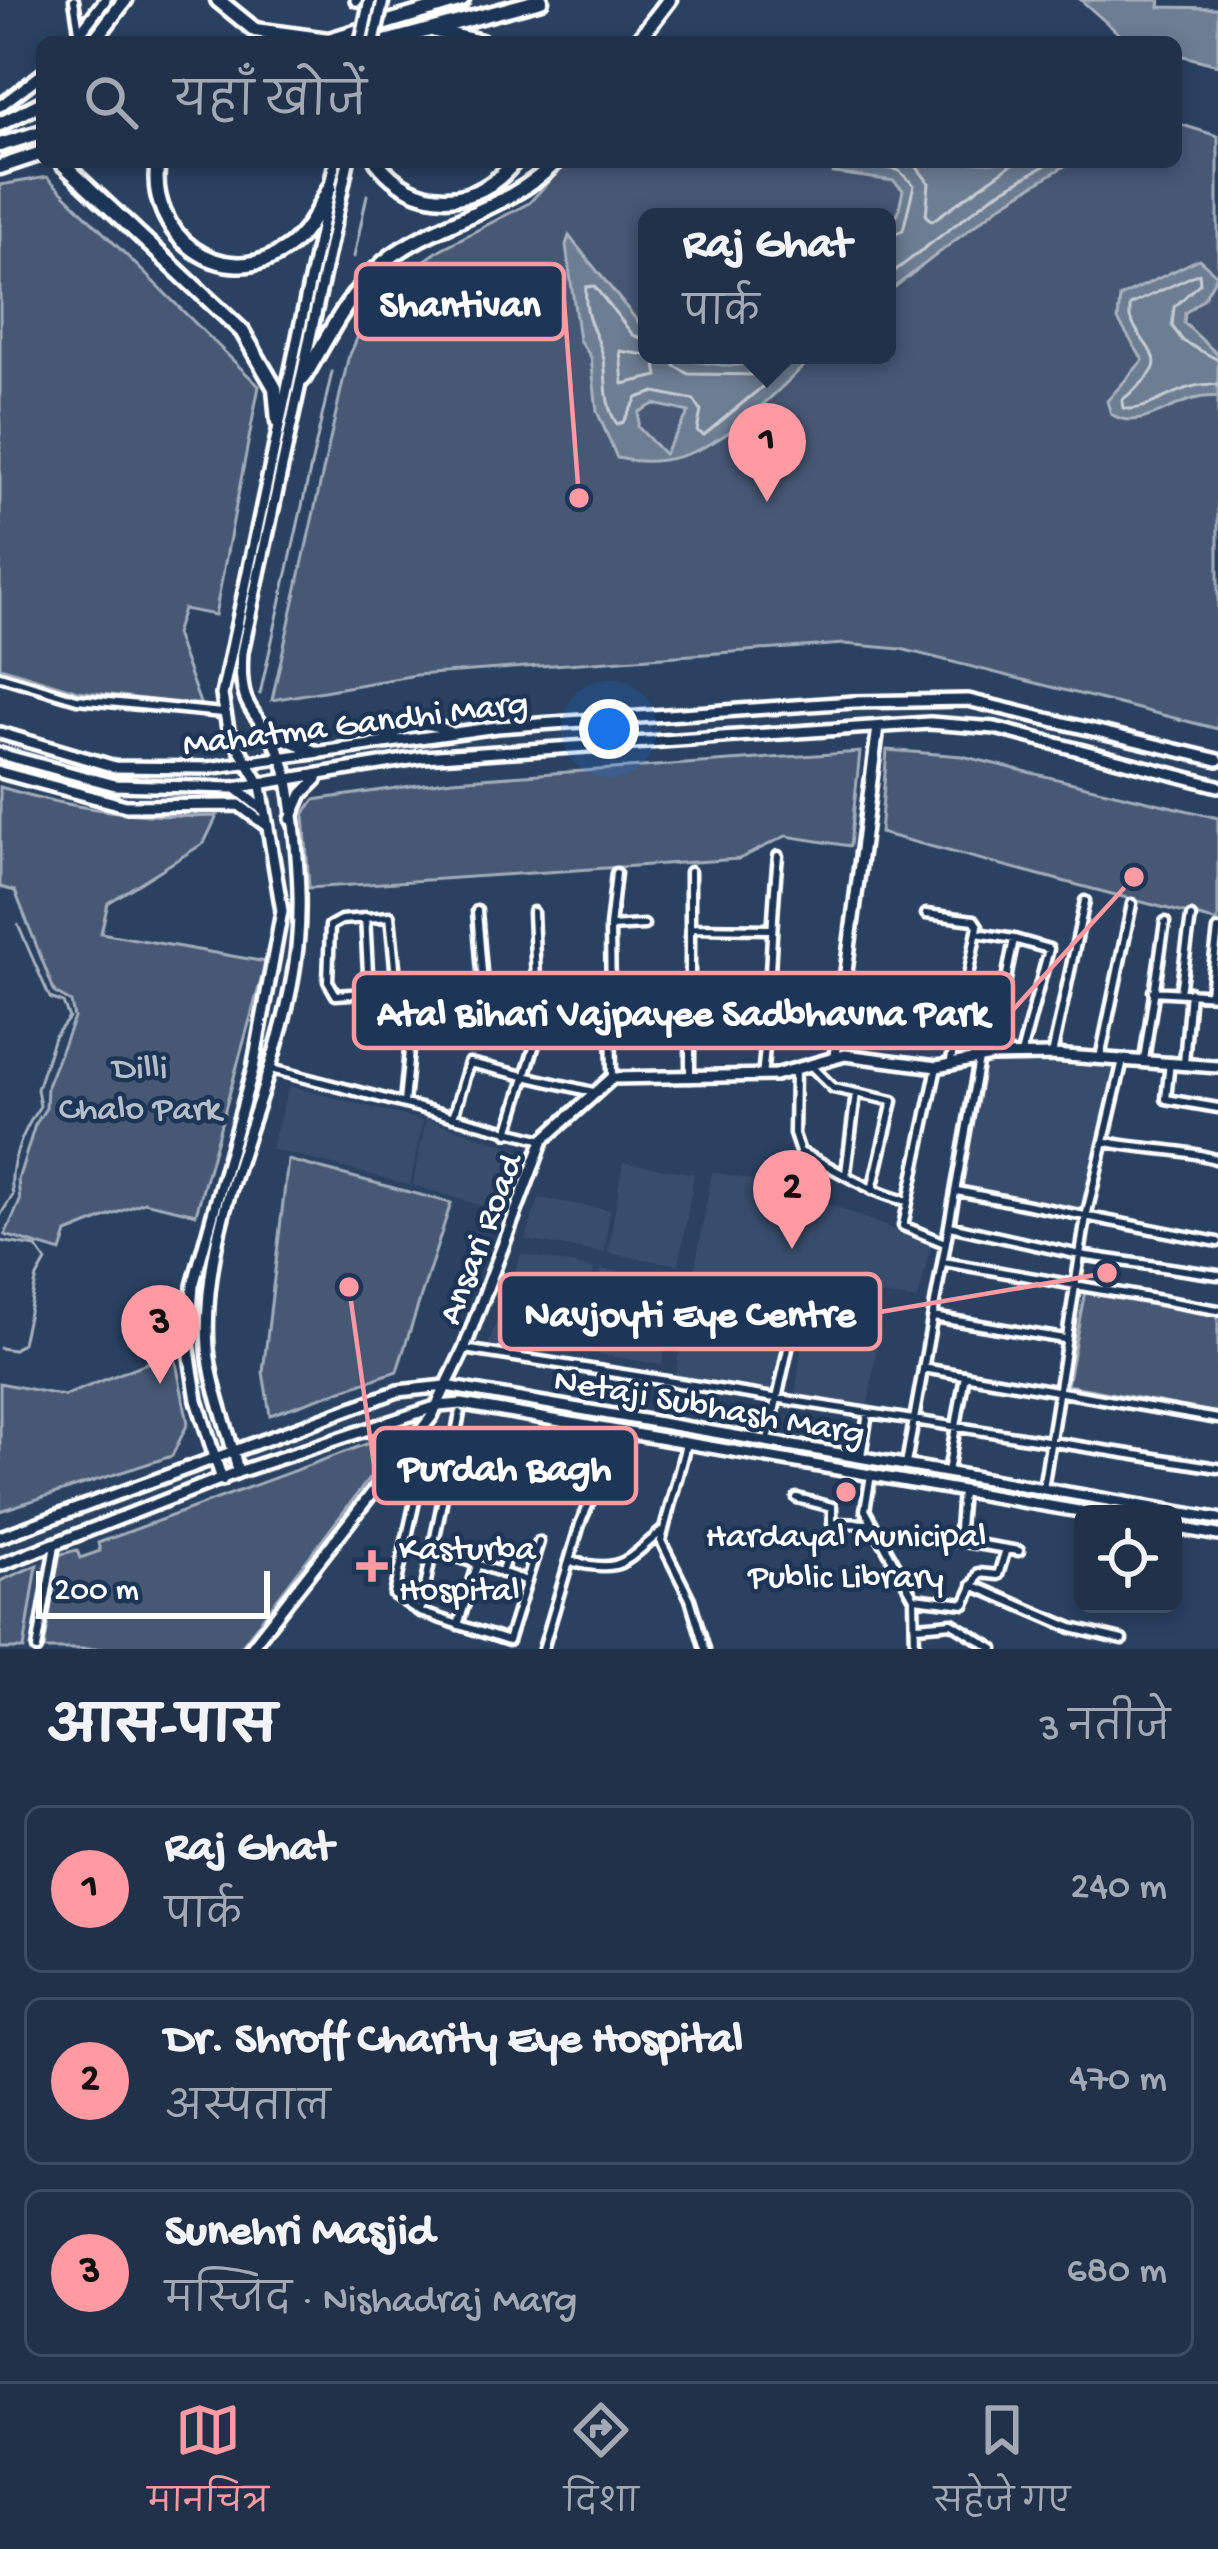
<!DOCTYPE html>
<html lang="hi">
<meta charset="utf-8">
<style>
:root{--surface:#203149;--page:#2d3d53;--text:#f1f3f6;--muted:#a2a9b4;--line:#3d4c61;--accent:#ff9aa2}
body{margin:0;font-family:"Gochi Hand","Playpen Sans Deva",sans-serif;background:var(--page);color:var(--text)}
.controls{position:absolute;right:36px;bottom:36px;display:grid;overflow:hidden;border-radius:18px;box-shadow:0 6px 18px #0003}
.controls button{width:108px;height:108px;display:grid;place-items:center;padding:0;border:0;border-bottom:3px solid var(--line);background:var(--surface);color:var(--text);font:60px sans-serif}
.scale{position:absolute;left:36px;bottom:30px;width:234px;box-sizing:border-box;padding-left:12px;border:6px solid #fff;border-top:0;font-size:33px;line-height:42px;white-space:nowrap;color:#fff;-webkit-text-stroke:9px #1d3557;paint-order:stroke}
.you{position:absolute;left:609px;top:729px;width:42px;height:42px;margin:-30px;border:9px solid #fff;border-radius:50%;background:#1a73e8;box-shadow:0 0 0 18px #1a73e833}
.badge{display:grid;place-items:center;width:78px;height:78px;border-radius:50%;background:var(--accent);color:#111;font-size:39px;font-weight:700}
.pin{position:absolute;translate:-50% -99px;filter:drop-shadow(0 3px 6px #0008)}
.pin::after{content:'';position:absolute;top:63px;width:42px;height:36px;background:inherit;clip-path:polygon(0 0,100% 0,50% 100%)}
.popup{position:absolute;left:638px;top:208px;width:258px;height:156px;box-sizing:border-box;display:grid;place-content:center;border-radius:18px;background:var(--surface);filter:drop-shadow(0 3px 9px #0005);font-size:39px;white-space:nowrap;color:var(--muted)}
.popup b{font-size:45px;color:var(--text)}
.popup::after{content:'';position:absolute;left:50%;top:100%;margin-left:-24px;border:24px solid transparent;border-top-color:var(--surface)}
.list{margin:0;padding:0;list-style:none}
h2{display:flex;justify-content:space-between;align-items:center;height:156px;margin:0;padding:0 48px;font-size:51px}
h2 small{font-size:39px;font-weight:400;color:var(--muted)}
.list li{display:grid;grid-template-columns:78px 1fr auto;gap:36px;align-items:center;box-sizing:border-box;height:168px;margin:0 24px 24px;padding:0 24px;border:3px solid var(--line);border-radius:18px}
.list b{display:block;font-size:45px;white-space:nowrap}
.list p{margin:0;font-size:39px;white-space:nowrap;color:var(--muted)}
.list em{font-size:39px;font-style:normal;color:var(--muted)}
.icon{flex:none;width:66px;height:66px;fill:none;stroke:currentColor;stroke-width:2;stroke-linecap:round;stroke-linejoin:round}
.map{position:relative;flex:none;width:1218px;height:1649px;overflow:hidden}
.search{position:absolute;background:var(--surface);box-shadow:0 6px 18px #0003;left:36px;right:36px;top:36px;height:132px;display:flex;align-items:center;gap:30px;box-sizing:border-box;padding:0 42px;border-radius:18px;color:var(--muted);font-size:45px}
.sheet{height:732px;background:var(--surface)}
nav{display:flex;justify-content:space-around;align-items:center;box-sizing:border-box;height:168px;border-top:3px solid var(--line);background:var(--surface);font-size:33px;color:var(--muted)}
nav a{display:grid;justify-items:center;gap:6px}
nav .on{color:var(--accent)}
.map>svg:first-child{display:block}
.built{fill:#394e6c}
.green{fill:#465975;stroke:#a2acba;stroke-width:3;fill-rule:evenodd}
.water{fill:#6d7d92;stroke:#a7b1be;stroke-width:3;fill-rule:evenodd}
.lines{fill:none;stroke-linecap:round;stroke-linejoin:round}
.shore{stroke:#c5cbd3;stroke-width:3}
.stream{stroke:#a7b1be;stroke-width:3}
.street-casing{stroke:#fff;stroke-width:15}
.secondary-casing{stroke:#fff;stroke-width:18}
.highway-casing{stroke:#fff;stroke-width:21}
.street{stroke:#1d3557;stroke-width:6}
.secondary{stroke:#1d3557;stroke-width:9}
.highway{stroke:#1d3557;stroke-width:12}
.secondary-bridge-casing{stroke:#fff;stroke-width:18;stroke-linecap:butt}
.secondary-bridge{stroke:#1d3557;stroke-width:9}
.poi-dot{fill:#ff9aa2;stroke:#1d3557;stroke-width:4.5}
.labels{text-anchor:middle;stroke-width:9;stroke-linejoin:round;paint-order:stroke}
.street-label{font-size:36px;fill:#fff;stroke:#1d3557}
.park-label{font-size:36px;fill:#b5bdc8;stroke:#1d3557}
.poi-label{font-size:36px;fill:#fff;stroke:#1d3557}
.leader{fill:none;stroke:#ff9aa2;stroke-width:4.5}
.callout-dot{fill:#ff9aa2;stroke:#1d3557;stroke-width:4.5}
.callout{fill:#1d3557;stroke:#ff9aa2;stroke-width:4.5}
.callout-label{font-size:39px;text-anchor:middle;font-weight:bold;fill:#fff}
</style>
<div class="map">
<svg width="1218" height="1649" viewBox="0 0 1218 1649">
<rect width="100%" height="100%" fill="#2a4161"/>
<filter id="ink" filterUnits="userSpaceOnUse"><feTurbulence type="fractalNoise" baseFrequency=".00833" numOctaves="2"/><feDisplacementMap in="SourceGraphic" scale="24" xChannelSelector="R" yChannelSelector="G"/><feConvolveMatrix kernelMatrix="1 2 1 2 8 2 1 2 1" color-interpolation-filters="sRGB"/></filter>
<g filter="url(#ink)">
<path class="built" d="M986 1063 1115 1068 1087 1210 963 1186Z
M289 1086 423 1121 410 1185 271 1149Z
M426 1119 525 1152 507 1213 413 1185Z
M623 1162 694 1174 679 1265 608 1253Z
M712 1172 783 1186 931 1244 918 1300 695 1269Z
M539 1198 610 1210 604 1253 525 1240Z
M521 1254 594 1269 579 1350 488 1345Z
M601 1269 676 1282 662 1365 586 1352Z
M690 1286 788 1301 774 1393 675 1377Z
M807 1308 881 1319 868 1406 795 1396Z
M58 1555 44 1649H24L37 1565Z"/>
<path class="green" d="M1176 123 1218 136V729L901 649 844 644 416 675 272 700 348 359 376 295 441 249 529 203 567 162H1176ZM647 217H887V355H647Z
M47 177 259 386 215 615 183 609 175 634 201 706 78 691 0 667V185Z
M887 750 962 756 1218 818V922L880 833Z
M860 752 850 846 786 836 739 859 309 888 304 814 314 800 452 780Z
M0 787C73 809 141 819 217 816L204 843 108 903 101 933 266 962 196 1214 144 1202 67 1233 61 1252 5 1235 20 1201 18 1180 35 1125 46 1108 47 1086 74 1018 71 1002 55 993 15 891 0 887Z
M288 1160 451 1203 397 1371 270 1415 263 1372Z
M1085 1291 1218 1316V1413L1067 1385Z
M174 1352 188 1423 172 1456 0 1511V1383L64 1396Z
M407 1429 239 1649H44L58 1555 77 1550 80 1558 100 1551 98 1543Z
M37 1565 24 1649H0V1581Z"/>
<path class="water" d="M1081 0H1160L1159 7 1218 8V65L1176 54V42L1125 39Z
M844 162H1071L1001 205 887 293V230L898 213 903 190 894 181 834 173Z
M569 236 647 333V355L730 366 816 355C759 406 703 478 617 458L597 411 591 357 579 340 566 245ZM654 404 689 412 664 454 638 427 639 412Z
M1199 259 1217 275 1204 298 1185 313 1184 323 1218 355V397C1179 391 1144 436 1111 414L1107 401 1143 360 1118 320 1120 297Z"/>
<g class="lines">
<path class="shore" d="M853 162 898 170 914 185 903 230 887 238
M913 162 929 183 926 216 932 221 1015 162
M887 277 994 195 1051 162
M647 340 633 335 594 286 586 287C583 322 599 333 604 360 607 382 604 405 617 424L623 422 637 398 655 392 694 400 701 411 697 431 704 435 768 382 763 375 689 374 675 366 673 355
M647 355 620 351 623 384 658 376 654 355
M1218 360 1183 341 1172 326 1174 307 1200 283 1199 273 1130 305V318C1151 362 1177 357 1122 400L1123 408C1150 415 1180 379 1218 385"/>
<path class="stream" d="M354 257 367 195
M260 694 332 372
M0 1216 13 1195C7 1165 24 1129 40 1106L37 1089 54 1037 69 1018 63 1003 50 998 18 925
M0 1241 36 1247 46 1261 37 1277 22 1343 13 1350 0 1348"/>
<defs>
<path id="street" d="M74 0 79 31
M0 676 77 699 223 713
M477 911 483 984
M533 912 536 981
M926 914 974 920 978 926 950 1065
M365 917 369 991
M610 927 644 925
M691 928 770 929
M977 933 1014 939 991 1056
M1014 939 1049 949 1021 1054
M397 987 390 916 341 920 330 926 328 981 336 995 536 981 773 984
M1153 991 1218 995
M1180 992 1191 917
M1210 992 1218 930
M1052 1055 1085 901
M1100 1058 1132 904
M1144 1060 1165 922
M1170 1062 1166 1099 1218 1108
M1184 1063 1190 992
M810 1065 833 1088 893 1101 872 1190
M937 1067 903 1226 945 1243
M271 1069 543 1140
M795 1072 794 1134 800 1152C836 1168 869 1193 907 1201
M762 1076C771 1002 770 930 778 856
M612 1078 610 927 616 873
M690 1078V872
M404 1103 410 1040 404 987
M453 1117 469 1063 593 1092
M508 1133 540 1028
M1107 1142C1145 1150 1182 1148 1218 1160
M846 1173 856 1093
M957 1191 1218 1242
M950 1226 1080 1255 1218 1275
M944 1262 1218 1310
M933 1317 1064 1339
M464 1349 1218 1468
M923 1368 1218 1419
M425 1425 426 1452 394 1595 420 1612 508 1641 539 1542
M768 1440 800 1294
M686 1444 661 1541 690 1599 705 1649
M861 1456 868 1413
M906 1464 979 1059
M948 1472 965 1375
M871 1475 865 1510 914 1598 915 1649
M1043 1489 1086 1217 1123 1060
M962 1491 958 1541 1019 1551
M797 1498 832 1507V1523L870 1524
M436 1550 527 1581
M569 1561C623 1574 623 1563 662 1531
M501 1573 508 1552 534 1559
M972 1585 1072 1628 1122 1640
M914 1598 965 1604 979 1573 998 1575 1006 1549
M420 1612 460 1413
M458 1625 477 1566
M917 1626 952 1623 994 1649
M37 1649 55 1545
M543 1649 580 1524 603 1471 610 1429"/>
<path id="secondary" d="M356 0H358
M73 42 105 0
M0 106 42 74
M266 732 317 752
M0 733 115 767 208 768 497 727 853 702 968 700 1218 760
M384 742C401 725 427 718 449 732
M0 754 115 785 234 788 423 757 930 723 995 728 1218 786
M0 772 126 806 239 805 267 826
M237 789 265 811
M291 819 302 794 317 779
M835 1056 878 727
M238 1472C230 1431 211 1390 208 1348 198 1198 298 1062 299 912 300 879 293 787 282 758 262 709 237 719 242 652L348 162
M222 1480 197 1400 188 1344 193 1286 253 1069 282 911 261 786 228 729 222 695 335 162
M1173 1527 1218 1535
M0 1537 398 1391 446 1386 1218 1519
M0 1565 238 1472 438 1406 462 1404 1096 1514
M250 1649 432 1416 464 1349 543 1140 612 1078 775 1075 845 1055 937 1067 991 1056 1052 1055 1218 1067"/>
<path id="highway" d="M218 0 255 30 328 40
M435 31 481 42
M93 42 125 0
M322 42 462 0
M385 42 541 0
M637 42 669 0
M0 124 42 103
M0 145 42 132
M61 162 242 331 275 388 278 422
M158 162C145 234 223 294 286 249 308 234 318 209 330 187
M377 162C414 210 477 210 514 162
M0 167 42 153
M303 379C329 336 353 282 396 253 449 217 510 208 556 162"/>
</defs>
<use href="#street" class="street-casing"/>
<use href="#secondary" class="secondary-casing"/>
<use href="#highway" class="highway-casing"/>
<use href="#street" class="street"/>
<use href="#secondary" class="secondary"/>
<use href="#highway" class="highway"/>
<defs>
<path id="secondary-bridge" d="M361 42 370 0
M374 42 383 0"/>
</defs>
<use href="#secondary-bridge" class="secondary-bridge-casing"/>
<use href="#secondary-bridge" class="secondary-bridge"/>
</g>
</g>
<g class="poi-dot">
<circle cx="846" cy="1492" r="12"/>
<path d="M366 1548h12v12h12v12h-12v12h-12v-12h-12v-12h12z"/>
</g>
<g class="labels">
<g class="street-label">
<text transform="translate(355 720) rotate(-7)" y="13">Mahatma Gandhi Marg</text>
<text transform="translate(477 1238) rotate(-69)" y="13">Ansari Road</text>
<text transform="translate(710 1403) rotate(10)" y="13">Netaji Subhash Marg</text>
</g>
<g class="park-label">
<text x="140" y="1077">Dilli<tspan x="140" dy="41">Chalo Park</tspan></text>
</g>
<g class="poi-label">
<text x="846" y="1545">Hardayal Municipal<tspan x="846" dy="41">Public Library</tspan></text>
<text x="399" y="1558" text-anchor="start">Kasturba<tspan x="399" dy="41">Hospital</tspan></text>
</g>
</g>
<path class="leader" d="M579 498L564 301M1134 877L1013 1010M1107 1273L880 1312M349 1287L374 1465"/>
<g class="callout-dot">
<circle cx="579" cy="498" r="12"/>
<circle cx="1134" cy="877" r="12"/>
<circle cx="1107" cy="1273" r="12"/>
<circle cx="349" cy="1287" r="12"/>
</g>
<g class="callout">
<rect x="356" y="264" width="208" height="75" rx="12"/>
<rect x="354" y="973" width="659" height="75" rx="12"/>
<rect x="500" y="1274" width="380" height="75" rx="12"/>
<rect x="374" y="1428" width="262" height="75" rx="12"/>
</g>
<g class="callout-label">
<text x="460" y="315">Shantivan</text>
<text x="683" y="1024">Atal Bihari Vajpayee Sadbhavna Park</text>
<text x="690" y="1325">Navjoyti Eye Centre</text>
<text x="505" y="1479">Purdah Bagh</text>
</g>
</svg>
<div class="controls">
<button><svg class="icon" aria-label="locate" viewBox="0 0 24 24"><circle cx="12" cy="12" r="6"/><path d="M12 2v4M12 18v4M2 12h4M18 12h4"/></svg></button>
</div>
<div class="scale">200 m</div>
<div class="you"></div>
<div class="pin badge" style="left:767px;top:502px">1</div>
<div class="popup"><b>Raj Ghat</b>पार्क</div>
<div class="pin badge" style="left:792px;top:1249px">2</div>
<div class="pin badge" style="left:160px;top:1384px">3</div>
<div class="search"><svg class="icon" aria-label="search" viewBox="0 0 24 24"><circle cx="10" cy="10" r="6"/><path d="M15 15l6 6"/></svg>यहाँ खोजें</div>
</div>
<section class="sheet">
<h2>आस-पास<small>3 नतीजे</small></h2>
<ul class="list">
<li><span class="badge">1</span><div><b>Raj Ghat</b><p>पार्क</p></div><em>240 m</em></li>
<li><span class="badge">2</span><div><b>Dr. Shroff Charity Eye Hospital</b><p>अस्पताल</p></div><em>470 m</em></li>
<li><span class="badge">3</span><div><b>Sunehri Masjid</b><p>मस्जिद · Nishadraj Marg</p></div><em>680 m</em></li>
</ul>
</section>
<nav>
<a class="on"><svg class="icon" aria-label="map" viewBox="0 0 24 24"><path d="M3 6l6-2 6 2 6-2v14l-6 2-6-2-6 2zM9 4v14M15 6v14"/></svg>मानचित्र</a>
<a><svg class="icon" aria-label="directions" viewBox="0 0 24 24"><path d="M12 3l9 9-9 9-9-9zM9 14v-3h6M13 9l2 2-2 2"/></svg>दिशा</a>
<a><svg class="icon" aria-label="saved" viewBox="0 0 24 24"><path d="M7 4h10v16l-5-4-5 4z"/></svg>सहेजे गए</a>
</nav>
